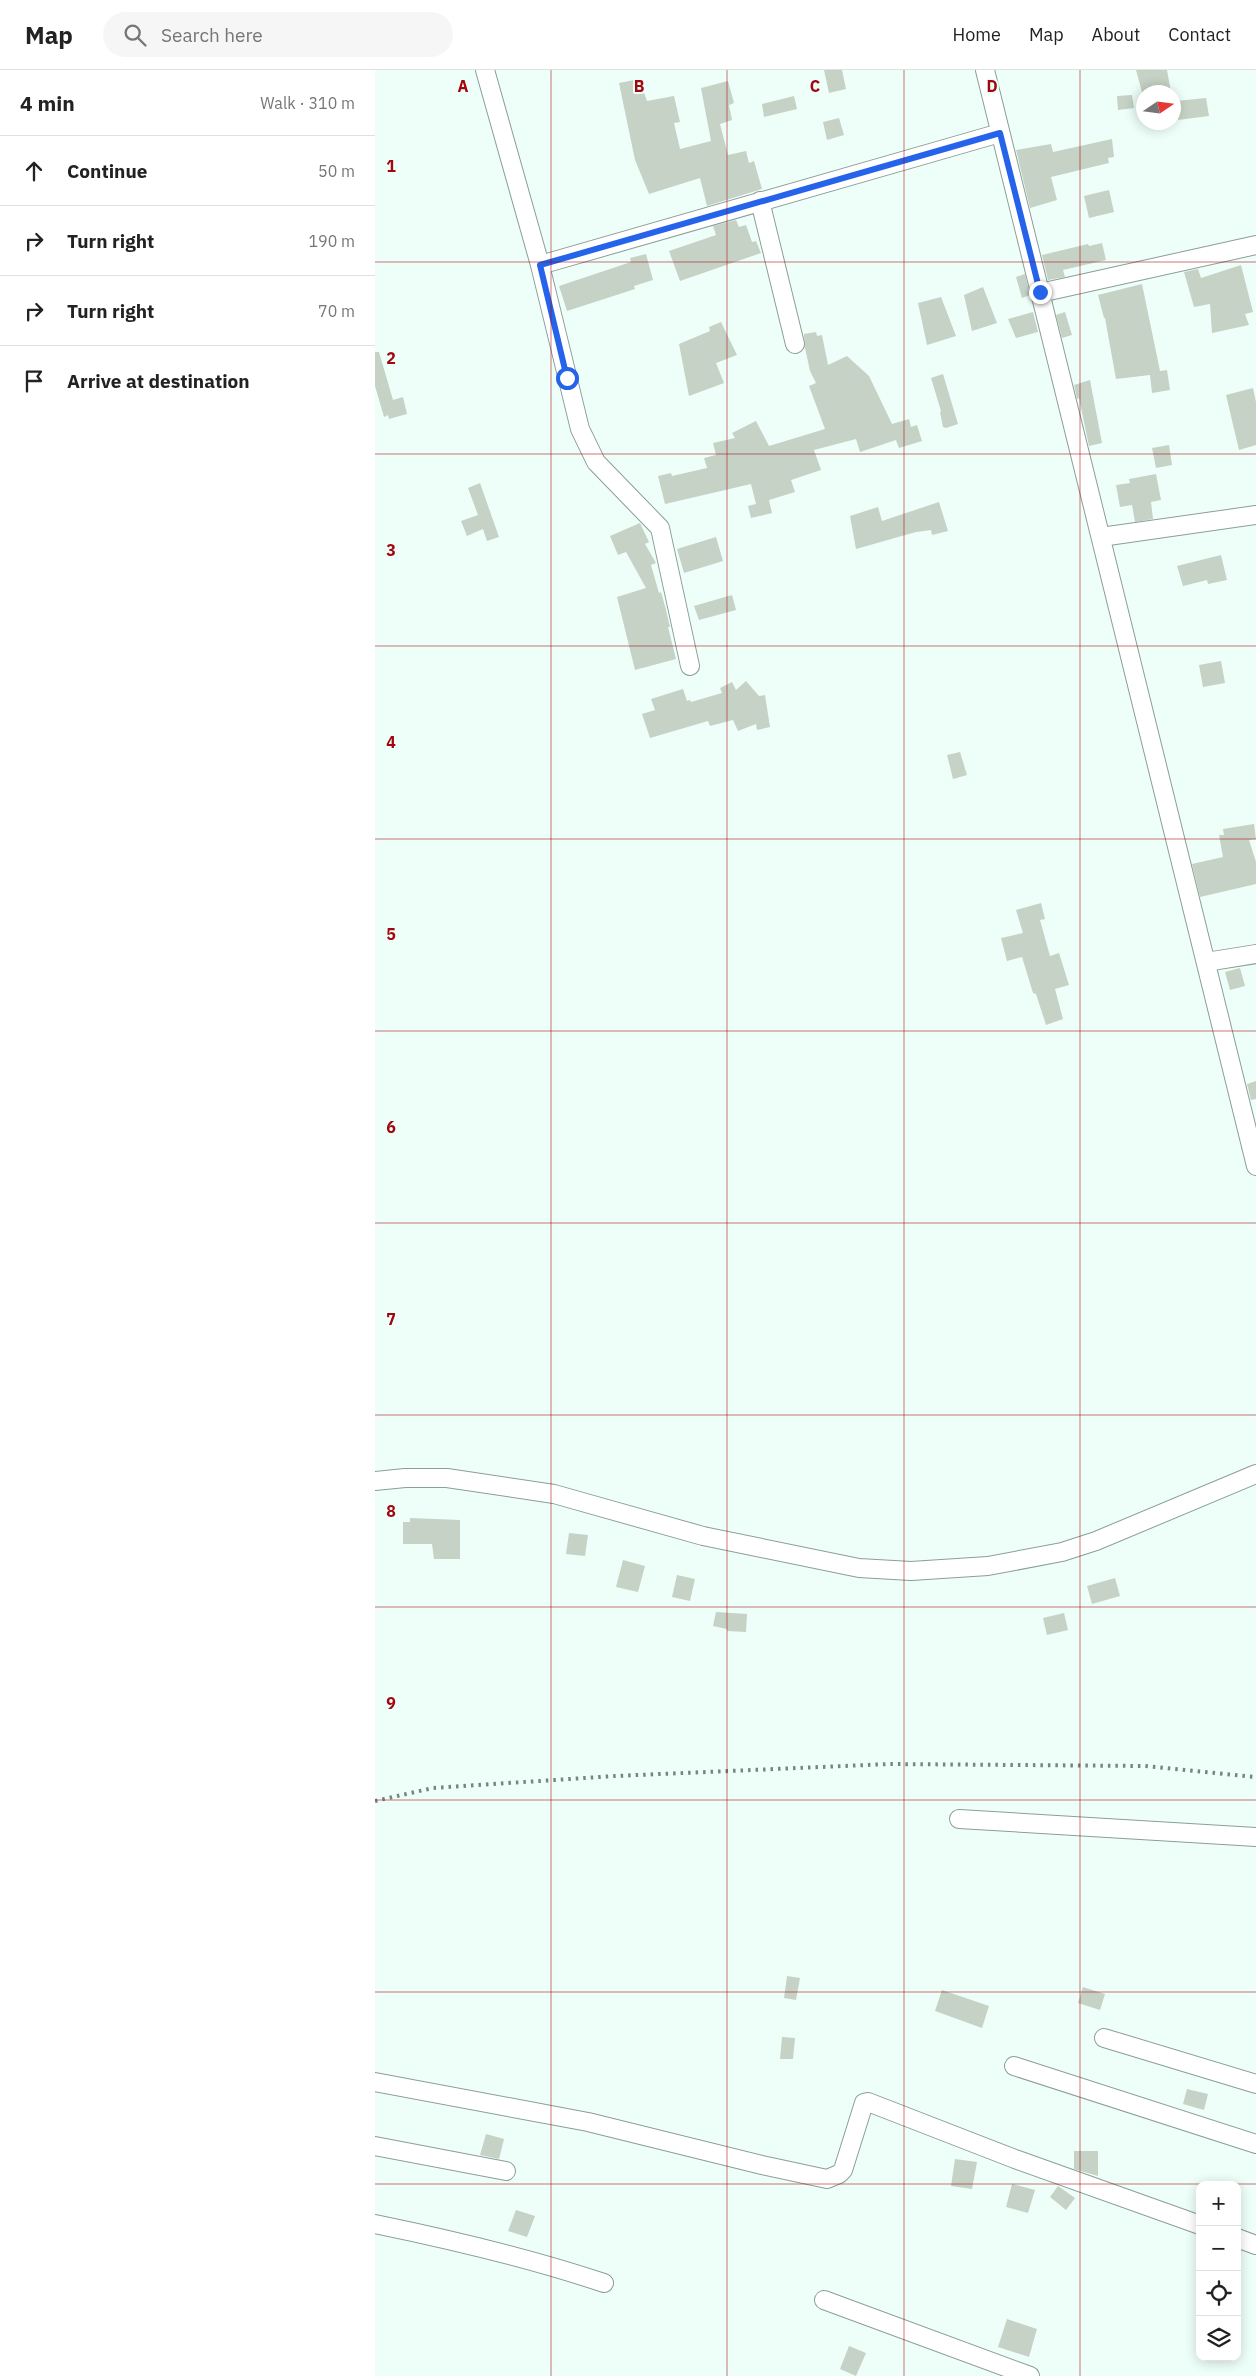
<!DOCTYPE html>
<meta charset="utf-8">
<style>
:root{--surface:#fff;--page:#f6f6f6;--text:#222;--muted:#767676;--line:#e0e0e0}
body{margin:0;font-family:"IBM Plex Sans",sans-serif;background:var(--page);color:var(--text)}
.controls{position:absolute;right:15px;bottom:15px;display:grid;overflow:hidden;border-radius:10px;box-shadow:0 2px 12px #0003}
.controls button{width:45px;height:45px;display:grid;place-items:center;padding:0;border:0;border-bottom:1px solid var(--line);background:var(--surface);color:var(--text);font:25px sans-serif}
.compass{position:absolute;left:761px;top:15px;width:45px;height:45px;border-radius:50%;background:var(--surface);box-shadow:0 2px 12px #0003;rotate:77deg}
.stop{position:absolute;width:15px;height:15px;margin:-11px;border:4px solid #2563eb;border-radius:50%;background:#fff}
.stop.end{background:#2563eb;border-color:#fff;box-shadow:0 1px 5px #0008}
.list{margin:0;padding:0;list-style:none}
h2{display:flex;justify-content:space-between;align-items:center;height:65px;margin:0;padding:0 20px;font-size:21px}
h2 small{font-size:16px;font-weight:400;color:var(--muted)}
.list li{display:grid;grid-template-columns:32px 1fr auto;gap:15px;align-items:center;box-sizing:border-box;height:70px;padding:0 20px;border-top:1px solid var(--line)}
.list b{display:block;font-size:19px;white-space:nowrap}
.list em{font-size:16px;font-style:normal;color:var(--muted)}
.icon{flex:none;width:28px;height:28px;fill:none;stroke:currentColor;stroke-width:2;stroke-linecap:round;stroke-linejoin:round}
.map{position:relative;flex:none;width:881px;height:2306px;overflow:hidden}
header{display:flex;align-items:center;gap:30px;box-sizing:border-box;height:70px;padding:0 25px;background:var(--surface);border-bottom:1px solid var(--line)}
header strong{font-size:24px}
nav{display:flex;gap:28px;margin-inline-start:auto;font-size:18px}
.search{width:350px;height:45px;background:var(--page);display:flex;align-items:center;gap:12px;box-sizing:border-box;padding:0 18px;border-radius:28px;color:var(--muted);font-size:19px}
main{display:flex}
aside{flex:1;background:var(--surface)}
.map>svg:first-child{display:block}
.building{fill:#c5d2c5}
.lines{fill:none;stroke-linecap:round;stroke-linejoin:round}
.minor-casing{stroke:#8b9e98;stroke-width:20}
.minor{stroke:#fff;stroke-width:18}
.rail{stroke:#788480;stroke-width:4;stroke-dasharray:2.5 5;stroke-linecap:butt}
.route{stroke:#2563eb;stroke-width:6}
.grid{fill:none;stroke:#a20710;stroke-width:1;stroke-opacity:0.55}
.grid-label{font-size:16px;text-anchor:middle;font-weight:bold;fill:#a20710;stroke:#eefff9;stroke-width:4;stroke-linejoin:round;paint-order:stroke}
</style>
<header>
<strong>Map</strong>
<div class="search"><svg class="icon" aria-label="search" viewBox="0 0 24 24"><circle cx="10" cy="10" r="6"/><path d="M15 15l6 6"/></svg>Search here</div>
<nav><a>Home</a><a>Map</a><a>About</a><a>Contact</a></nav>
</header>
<main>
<aside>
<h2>4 min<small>Walk · 310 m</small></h2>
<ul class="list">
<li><svg class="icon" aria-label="ahead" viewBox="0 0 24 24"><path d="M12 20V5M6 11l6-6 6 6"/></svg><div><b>Continue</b></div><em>50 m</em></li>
<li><svg class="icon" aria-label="right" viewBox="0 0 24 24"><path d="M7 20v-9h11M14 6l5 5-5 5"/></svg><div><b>Turn right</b></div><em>190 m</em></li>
<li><svg class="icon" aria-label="right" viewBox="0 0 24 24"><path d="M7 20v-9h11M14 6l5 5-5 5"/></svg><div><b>Turn right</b></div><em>70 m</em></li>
<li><svg class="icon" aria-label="arrive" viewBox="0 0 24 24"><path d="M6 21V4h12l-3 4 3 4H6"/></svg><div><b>Arrive at destination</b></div></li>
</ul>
</aside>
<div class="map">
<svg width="881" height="2306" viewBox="0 0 881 2306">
<rect width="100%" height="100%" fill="#eefff9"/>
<path class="building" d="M449 0H467L471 19 454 23Z
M761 0H792L796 22H767Z
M264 9 272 31 299 26 305 52 299 53 305 79 336 71 326 18 353 11 359 33 354 35 357 50 345 54 353 85 371 81 374 93 379 91 387 119 332 136 325 108 274 124 260 90 244 13Z
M757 25 759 38 743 40 742 26Z
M419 26 422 39 389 47 387 34Z
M831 28 834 46 803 50 801 31Z
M464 48 469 65 452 70 448 52Z
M737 69 739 87 733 88 734 93 676 107 682 130 655 138 641 80 676 74 678 82Z
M734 120 739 142 714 148 709 126Z
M361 150 364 157 371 155 377 172 381 171 386 183 305 211 294 181 341 165 338 156Z
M727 173 731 190 688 200 690 207 673 210 667 185 713 174 714 176Z
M271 184 278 210 259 216 260 219 192 241 184 216 256 192 255 188Z
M866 195 878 242 870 244 874 255 837 263 835 234 819 237 809 202 823 199 826 208Z
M650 204 655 225 647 228 641 207Z
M767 214 785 301 792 300 795 320 777 323 775 305 741 309 730 248H729L723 225Z
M608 217 622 253 597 261 589 225Z
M566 227 581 266 552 275 543 233Z
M658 242 663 262 641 268 633 249Z
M690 242 697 265 687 268 681 245Z
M346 252 362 285 341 293 349 313 314 326 304 274 335 261 334 257Z
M441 262 442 266 447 265 453 295 472 286 494 306 517 354 534 349 536 357 542 355 547 371 524 378 521 370 485 382 481 369 439 380 446 400 416 410 420 422 394 430 397 443 376 448 373 436 381 434 376 414 290 434 283 406 296 403 297 406 332 398 329 388 341 385 338 373 360 368 357 363 381 351 394 376 450 359 434 316 441 313 435 301 430 278 429 264Z
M0 282H4L18 330 28 327 32 344 14 349 13 345 9 347 0 316Z
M568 304 583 354 571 358 568 357 565 342 566 341 556 308Z
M715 310 727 373 714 376 704 328 702 329 699 315Z
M878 318 881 332V375L864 380 851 325Z
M794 375 797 395 781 398 777 378Z
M781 404 786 430 776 432 778 449 760 452 757 435 745 437 741 415 755 413 754 409Z
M105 413 124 467 112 471 108 459 92 466 86 451 103 445 93 418Z
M564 432 573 461 557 465 556 460 541 462 481 479 475 446 503 437 507 451Z
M265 453 274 472 270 474 281 493 276 495 284 523 286 522 290 536 295 557H293L301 589 260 600 242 527 271 518 251 482 243 485 235 466Z
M341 467 348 491 309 503 302 479Z
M846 485 852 510 833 514 832 510 808 516 802 496Z
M357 525 361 540 324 550 319 536Z
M846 591 850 613 828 617 824 595Z
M371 611 384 626 390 625 395 657 382 660 381 654 363 661 358 650 335 656 333 651 275 668 267 644 280 640 276 629 308 619 312 631 315 630 316 632 347 623 345 618 357 612 361 620Z
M585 682 592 705 578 709 572 685Z
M879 754 881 769 874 770 881 792V814L825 827 817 794 848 787 844 765H849L848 759Z
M666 833 670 849 665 850 675 886 684 883 694 915 680 919 688 949 671 955 661 924 658 923 647 887 632 891 626 868 648 863 641 840Z
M865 898 870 916 855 920 850 902Z
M881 1011V1029L876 1030 872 1014Z
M35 1448 85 1450V1489H59L57 1474H28V1452H35Z
M194 1463 213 1465 210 1486 191 1484Z
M248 1490 270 1496 263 1522 241 1517Z
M302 1505 320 1509 315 1531 297 1527Z
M740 1508 745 1526 717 1534 712 1516Z
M341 1542 372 1544 371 1562 352 1561V1559L338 1556Z
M689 1543 693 1560 672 1565 668 1548Z
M412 1906 425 1908 421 1930 409 1928Z
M708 1917 730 1924 725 1940 703 1933Z
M567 1920 614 1936 607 1958 560 1941Z
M407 1967 420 1968 418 1989H405Z
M812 2019 833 2024 829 2040 808 2034Z
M111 2064 129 2069 124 2089 105 2085Z
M699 2081H723V2106L699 2099Z
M580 2089 602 2092 597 2119 576 2116Z
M637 2114 660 2120 653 2143 631 2137Z
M683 2116 700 2128 691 2140 675 2127Z
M141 2140 160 2146 152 2167 133 2161Z
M632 2249 662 2259 654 2287 623 2277Z
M474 2276 491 2283 481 2306 465 2299Z"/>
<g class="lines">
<defs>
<path id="minor" d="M110 0 165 195 625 63
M610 0 881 1096
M385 131 420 274
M165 195 205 359 221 392 285 458 315 596
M665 223 881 175
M726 467 881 445
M831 892 881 884
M0 1411 30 1408H72L179 1424 328 1466 484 1498 536 1501 613 1496 687 1482 721 1471 881 1404
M584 1749 881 1767
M729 1968 881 2014
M639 1996 881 2074
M0 2012 213 2052 387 2095 452 2109 464 2104 468 2100 489 2033 493 2032 640 2089 825 2155
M0 2076 131 2101
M0 2154C78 2170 154 2188 229 2213
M862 2168 881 2175
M449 2230 655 2306"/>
</defs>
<use href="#minor" class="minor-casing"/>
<use href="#minor" class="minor"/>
<path class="rail" d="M0 1731 58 1718 240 1706 514 1694 770 1696 881 1707"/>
</g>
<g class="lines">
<path class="route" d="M192 308 165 195 625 63 665 222"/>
</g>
<path class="grid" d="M176 0V2306M352 0V2306M529 0V2306M705 0V2306M0 192H881M0 384H881M0 576H881M0 769H881M0 961H881M0 1153H881M0 1345H881M0 1537H881M0 1730H881M0 1922H881M0 2114H881"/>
<g class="grid-label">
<text x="88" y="22">A</text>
<text x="264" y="22">B</text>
<text x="440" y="22">C</text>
<text x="617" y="22">D</text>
<text x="16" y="102">1</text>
<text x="16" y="294">2</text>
<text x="16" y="486">3</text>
<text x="16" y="678">4</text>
<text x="16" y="870">5</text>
<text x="16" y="1063">6</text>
<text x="16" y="1255">7</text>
<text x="16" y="1447">8</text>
<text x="16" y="1639">9</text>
</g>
</svg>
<div class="controls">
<button>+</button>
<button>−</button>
<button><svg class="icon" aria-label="locate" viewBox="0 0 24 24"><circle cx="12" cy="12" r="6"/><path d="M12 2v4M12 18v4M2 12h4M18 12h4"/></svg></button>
<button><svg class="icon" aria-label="layers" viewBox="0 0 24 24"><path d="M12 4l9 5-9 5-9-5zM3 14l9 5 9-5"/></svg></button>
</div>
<svg class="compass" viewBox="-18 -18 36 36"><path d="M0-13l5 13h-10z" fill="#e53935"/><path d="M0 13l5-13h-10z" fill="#767676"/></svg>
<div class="stop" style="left:192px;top:308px"></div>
<div class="stop end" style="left:665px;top:222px"></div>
</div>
</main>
